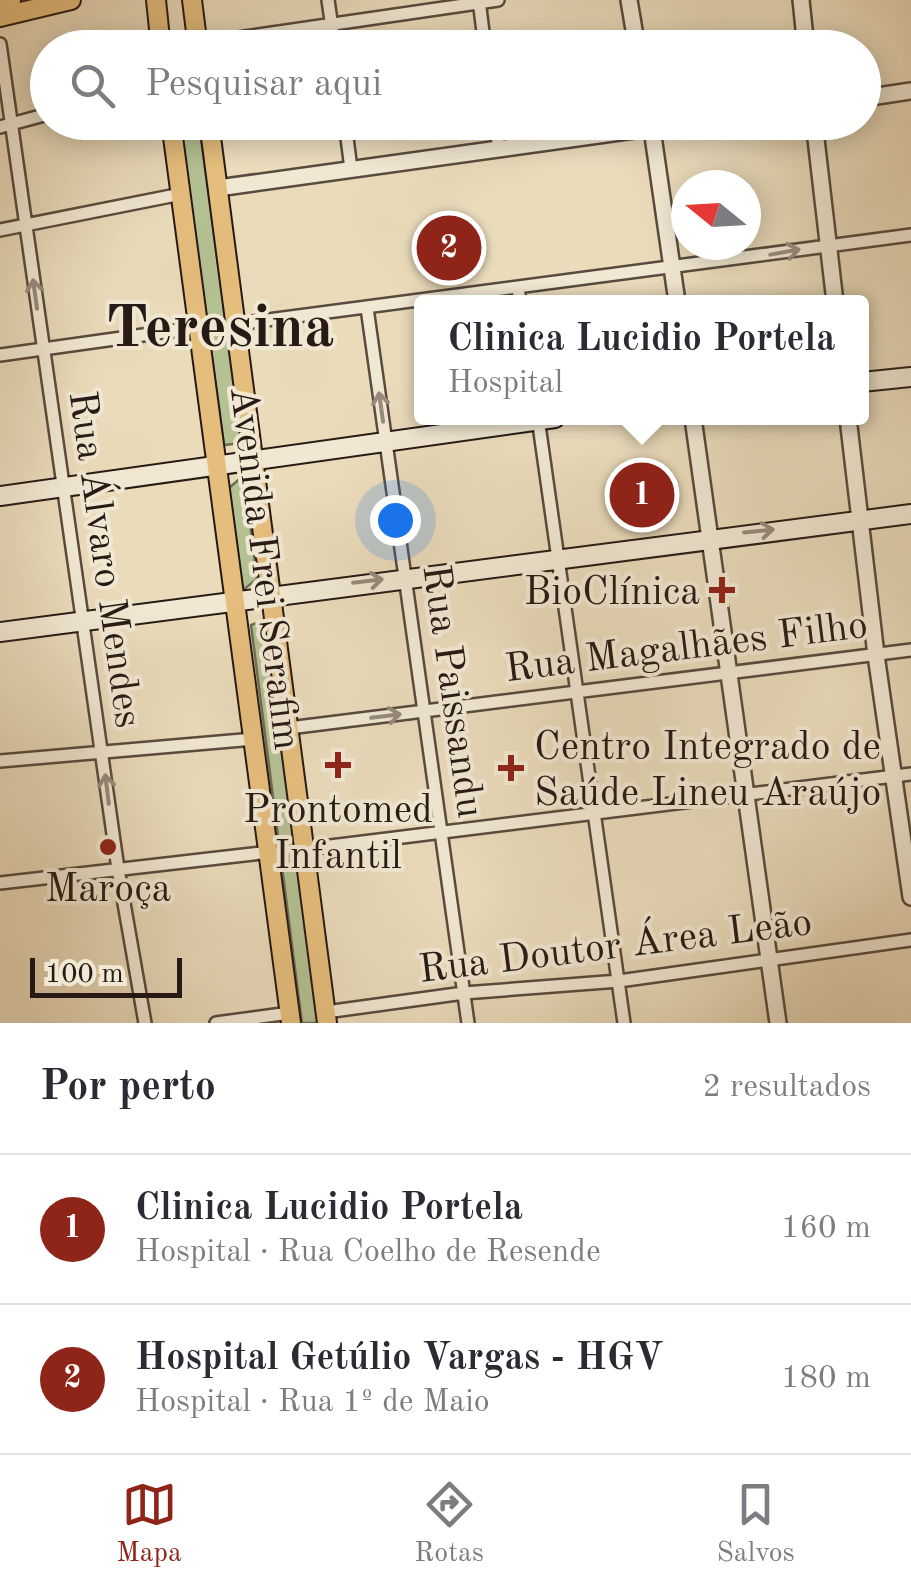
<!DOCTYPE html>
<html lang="pt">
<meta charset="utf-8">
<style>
:root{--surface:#fff;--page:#f7f7f7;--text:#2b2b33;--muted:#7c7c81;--line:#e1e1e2;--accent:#8f2418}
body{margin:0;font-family:"Old Standard TT",serif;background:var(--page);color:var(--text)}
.compass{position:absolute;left:671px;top:170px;width:90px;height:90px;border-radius:50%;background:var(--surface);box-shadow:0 5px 25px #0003;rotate:288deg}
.scale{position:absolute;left:30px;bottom:25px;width:152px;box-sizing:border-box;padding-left:10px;border:5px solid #271a15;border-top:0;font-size:28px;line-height:35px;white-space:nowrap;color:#271a15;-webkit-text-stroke:8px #f1e8d3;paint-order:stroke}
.you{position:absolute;left:395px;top:520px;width:35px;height:35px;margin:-25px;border:8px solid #fff;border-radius:50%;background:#1a73e8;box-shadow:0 0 0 15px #1a73e833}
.badge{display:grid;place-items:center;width:65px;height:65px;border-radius:50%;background:var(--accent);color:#fff;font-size:32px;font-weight:700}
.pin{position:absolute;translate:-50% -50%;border:5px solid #fff;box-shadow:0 2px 10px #0006}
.popup{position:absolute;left:414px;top:295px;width:455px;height:130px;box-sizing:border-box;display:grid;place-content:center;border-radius:10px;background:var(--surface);filter:drop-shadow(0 2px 8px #0005);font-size:32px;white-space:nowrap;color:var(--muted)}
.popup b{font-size:38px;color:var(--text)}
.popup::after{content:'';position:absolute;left:50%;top:100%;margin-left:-20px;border:20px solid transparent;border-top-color:var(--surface)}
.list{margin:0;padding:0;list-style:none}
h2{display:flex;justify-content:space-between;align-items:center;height:130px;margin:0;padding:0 40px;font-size:42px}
h2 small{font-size:32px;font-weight:400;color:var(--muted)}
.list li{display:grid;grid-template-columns:65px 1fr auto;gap:30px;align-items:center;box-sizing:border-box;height:150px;padding:0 40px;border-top:2px solid var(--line)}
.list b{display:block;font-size:38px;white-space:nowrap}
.list p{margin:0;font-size:32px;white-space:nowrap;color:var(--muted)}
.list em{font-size:32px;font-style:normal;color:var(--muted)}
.icon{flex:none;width:55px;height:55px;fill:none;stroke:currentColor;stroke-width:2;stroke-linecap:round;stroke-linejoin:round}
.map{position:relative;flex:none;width:911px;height:1023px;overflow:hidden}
.search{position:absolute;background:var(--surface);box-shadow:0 5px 25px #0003;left:30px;right:30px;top:30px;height:110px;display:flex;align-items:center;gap:25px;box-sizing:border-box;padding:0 35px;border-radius:55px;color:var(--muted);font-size:38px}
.sheet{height:430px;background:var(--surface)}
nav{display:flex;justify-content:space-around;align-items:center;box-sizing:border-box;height:140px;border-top:2px solid var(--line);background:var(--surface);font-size:28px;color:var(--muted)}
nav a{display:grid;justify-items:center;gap:5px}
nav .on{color:var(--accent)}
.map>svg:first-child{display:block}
.green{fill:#b4c193;stroke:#6e6e54;stroke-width:2.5}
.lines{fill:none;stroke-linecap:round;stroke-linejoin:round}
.minor-casing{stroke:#584a3e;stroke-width:16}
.tertiary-casing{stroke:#584a3e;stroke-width:20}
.secondary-casing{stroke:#271a15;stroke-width:22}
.primary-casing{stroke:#271a15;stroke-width:22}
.minor{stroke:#f1e8d3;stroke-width:11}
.tertiary{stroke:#f1e8d3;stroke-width:15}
.secondary{stroke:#f1e8d3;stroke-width:18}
.primary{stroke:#e5be7e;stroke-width:18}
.oneway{stroke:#968b7e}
.poi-dot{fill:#8f2418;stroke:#f1e8d3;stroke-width:4}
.labels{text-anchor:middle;stroke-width:8;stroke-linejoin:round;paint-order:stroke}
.street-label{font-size:40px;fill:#271a15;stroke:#f1e8d3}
.poi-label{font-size:40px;fill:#271a15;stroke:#f1e8d3}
.town-label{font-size:60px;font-weight:bold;fill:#271a15;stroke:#f1e8d3}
</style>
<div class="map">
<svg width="911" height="1023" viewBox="0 0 911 1023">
<rect width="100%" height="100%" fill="#eadbbb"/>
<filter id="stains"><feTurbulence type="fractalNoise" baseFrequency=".002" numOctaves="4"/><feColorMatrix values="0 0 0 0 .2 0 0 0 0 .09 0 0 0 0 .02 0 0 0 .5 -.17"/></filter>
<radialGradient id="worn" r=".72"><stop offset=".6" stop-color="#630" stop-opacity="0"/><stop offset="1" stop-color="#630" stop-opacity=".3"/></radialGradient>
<path class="green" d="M180 123H199L242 443 224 445Z
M244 475 257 579 243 590 229 488Z
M267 619 322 1023H302L251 625Z"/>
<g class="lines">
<defs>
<path id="minor" d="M328 0 335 48
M479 0 485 48
M0 44 118 869 145 1023
M197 44 498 0
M345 122 351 169
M495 122 499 149
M0 127 48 114
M0 230 181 194
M518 287 520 302
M367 308 468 1023
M237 324 911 235
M0 355 200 327
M538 418 624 1023
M289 728 911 650
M0 761 254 739
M306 849 911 774
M0 883 270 852
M326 1012 464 993 619 981 911 940
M216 1023 290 1013"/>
<path id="tertiary" d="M629 0 637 48
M801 0 806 48
M864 98 911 91
M651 122 677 302
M814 122 835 302
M218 188 692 122
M693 418 778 1023
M848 418 876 655 911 897"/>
<path id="secondary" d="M862 382 911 377
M0 496 555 418
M0 632 911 514"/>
<path id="primary" d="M156 0 161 48
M192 0 198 48
M0 3 11 0
M0 17 71 0
M171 122 291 1023
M209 122 327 1023"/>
</defs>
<use href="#minor" class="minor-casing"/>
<use href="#tertiary" class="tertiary-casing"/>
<use href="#secondary" class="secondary-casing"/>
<use href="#primary" class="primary-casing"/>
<use href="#minor" class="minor"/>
<use href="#tertiary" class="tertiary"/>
<use href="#secondary" class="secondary"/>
<use href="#primary" class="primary"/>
</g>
<defs><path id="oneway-shaft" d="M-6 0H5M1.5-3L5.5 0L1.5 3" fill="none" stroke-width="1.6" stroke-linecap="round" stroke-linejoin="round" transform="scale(2.5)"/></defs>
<g class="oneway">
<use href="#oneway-shaft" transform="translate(785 252) rotate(-10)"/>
<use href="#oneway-shaft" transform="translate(35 294) rotate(-98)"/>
<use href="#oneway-shaft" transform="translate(381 407) rotate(-98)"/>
<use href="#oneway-shaft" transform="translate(759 531) rotate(-6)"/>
<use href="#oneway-shaft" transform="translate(368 581) rotate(-7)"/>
<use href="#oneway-shaft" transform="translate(386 716) rotate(-7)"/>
<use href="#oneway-shaft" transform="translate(107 789) rotate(-97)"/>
</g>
<g class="poi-dot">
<path d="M717 575h10v10h10v10h-10v10h-10v-10h-10v-10h10z"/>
<path d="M333 750h10v10h10v10h-10v10h-10v-10h-10v-10h10z"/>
<path d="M506 753h10v10h10v10h-10v10h-10v-10h-10v-10h10z"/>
<circle cx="108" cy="847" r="10"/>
</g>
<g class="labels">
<g class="street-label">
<text transform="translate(107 559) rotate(82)" y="14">Rua Álvaro Mendes</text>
<text transform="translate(267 568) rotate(83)" y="14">Avenida Frei Serafim</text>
<text transform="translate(686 645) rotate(-7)" y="14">Rua Magalhães Filho</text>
<text transform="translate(455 691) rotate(82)" y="14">Rua Paissandu</text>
<text transform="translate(615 944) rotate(-7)" y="14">Rua Doutor Área Leão</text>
</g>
<g class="poi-label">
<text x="700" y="604" text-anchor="end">BioClínica</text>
<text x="534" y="759" text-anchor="start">Centro Integrado de<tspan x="534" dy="46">Saúde Lineu Araújo</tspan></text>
<text x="338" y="822">Prontomed<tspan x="338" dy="46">Infantil</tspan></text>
<text x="108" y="901">Maroça</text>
</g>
<g class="town-label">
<text x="220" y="346">Teresina</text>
</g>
</g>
<rect width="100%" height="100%" filter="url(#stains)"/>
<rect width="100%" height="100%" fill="url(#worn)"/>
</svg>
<svg class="compass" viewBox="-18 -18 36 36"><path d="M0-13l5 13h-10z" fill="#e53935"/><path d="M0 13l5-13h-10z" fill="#7c7c81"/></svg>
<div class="scale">100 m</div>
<div class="you"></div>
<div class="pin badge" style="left:642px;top:495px">1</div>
<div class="popup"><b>Clinica Lucidio Portela</b>Hospital</div>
<div class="pin badge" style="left:449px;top:248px">2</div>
<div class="search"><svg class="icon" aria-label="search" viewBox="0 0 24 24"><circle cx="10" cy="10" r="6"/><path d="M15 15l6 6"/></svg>Pesquisar aqui</div>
</div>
<section class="sheet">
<h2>Por perto<small>2 resultados</small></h2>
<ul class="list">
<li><span class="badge">1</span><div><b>Clinica Lucidio Portela</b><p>Hospital · Rua Coelho de Resende</p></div><em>160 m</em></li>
<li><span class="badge">2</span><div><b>Hospital Getúlio Vargas - HGV</b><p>Hospital · Rua 1º de Maio</p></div><em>180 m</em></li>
</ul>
</section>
<nav>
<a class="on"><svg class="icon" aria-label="map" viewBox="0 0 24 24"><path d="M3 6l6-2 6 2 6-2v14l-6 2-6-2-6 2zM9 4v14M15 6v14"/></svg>Mapa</a>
<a><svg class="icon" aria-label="directions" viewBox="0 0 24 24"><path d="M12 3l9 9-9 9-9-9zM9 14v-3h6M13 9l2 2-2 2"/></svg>Rotas</a>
<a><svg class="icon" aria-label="saved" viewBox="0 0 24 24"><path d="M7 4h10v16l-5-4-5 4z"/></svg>Salvos</a>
</nav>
